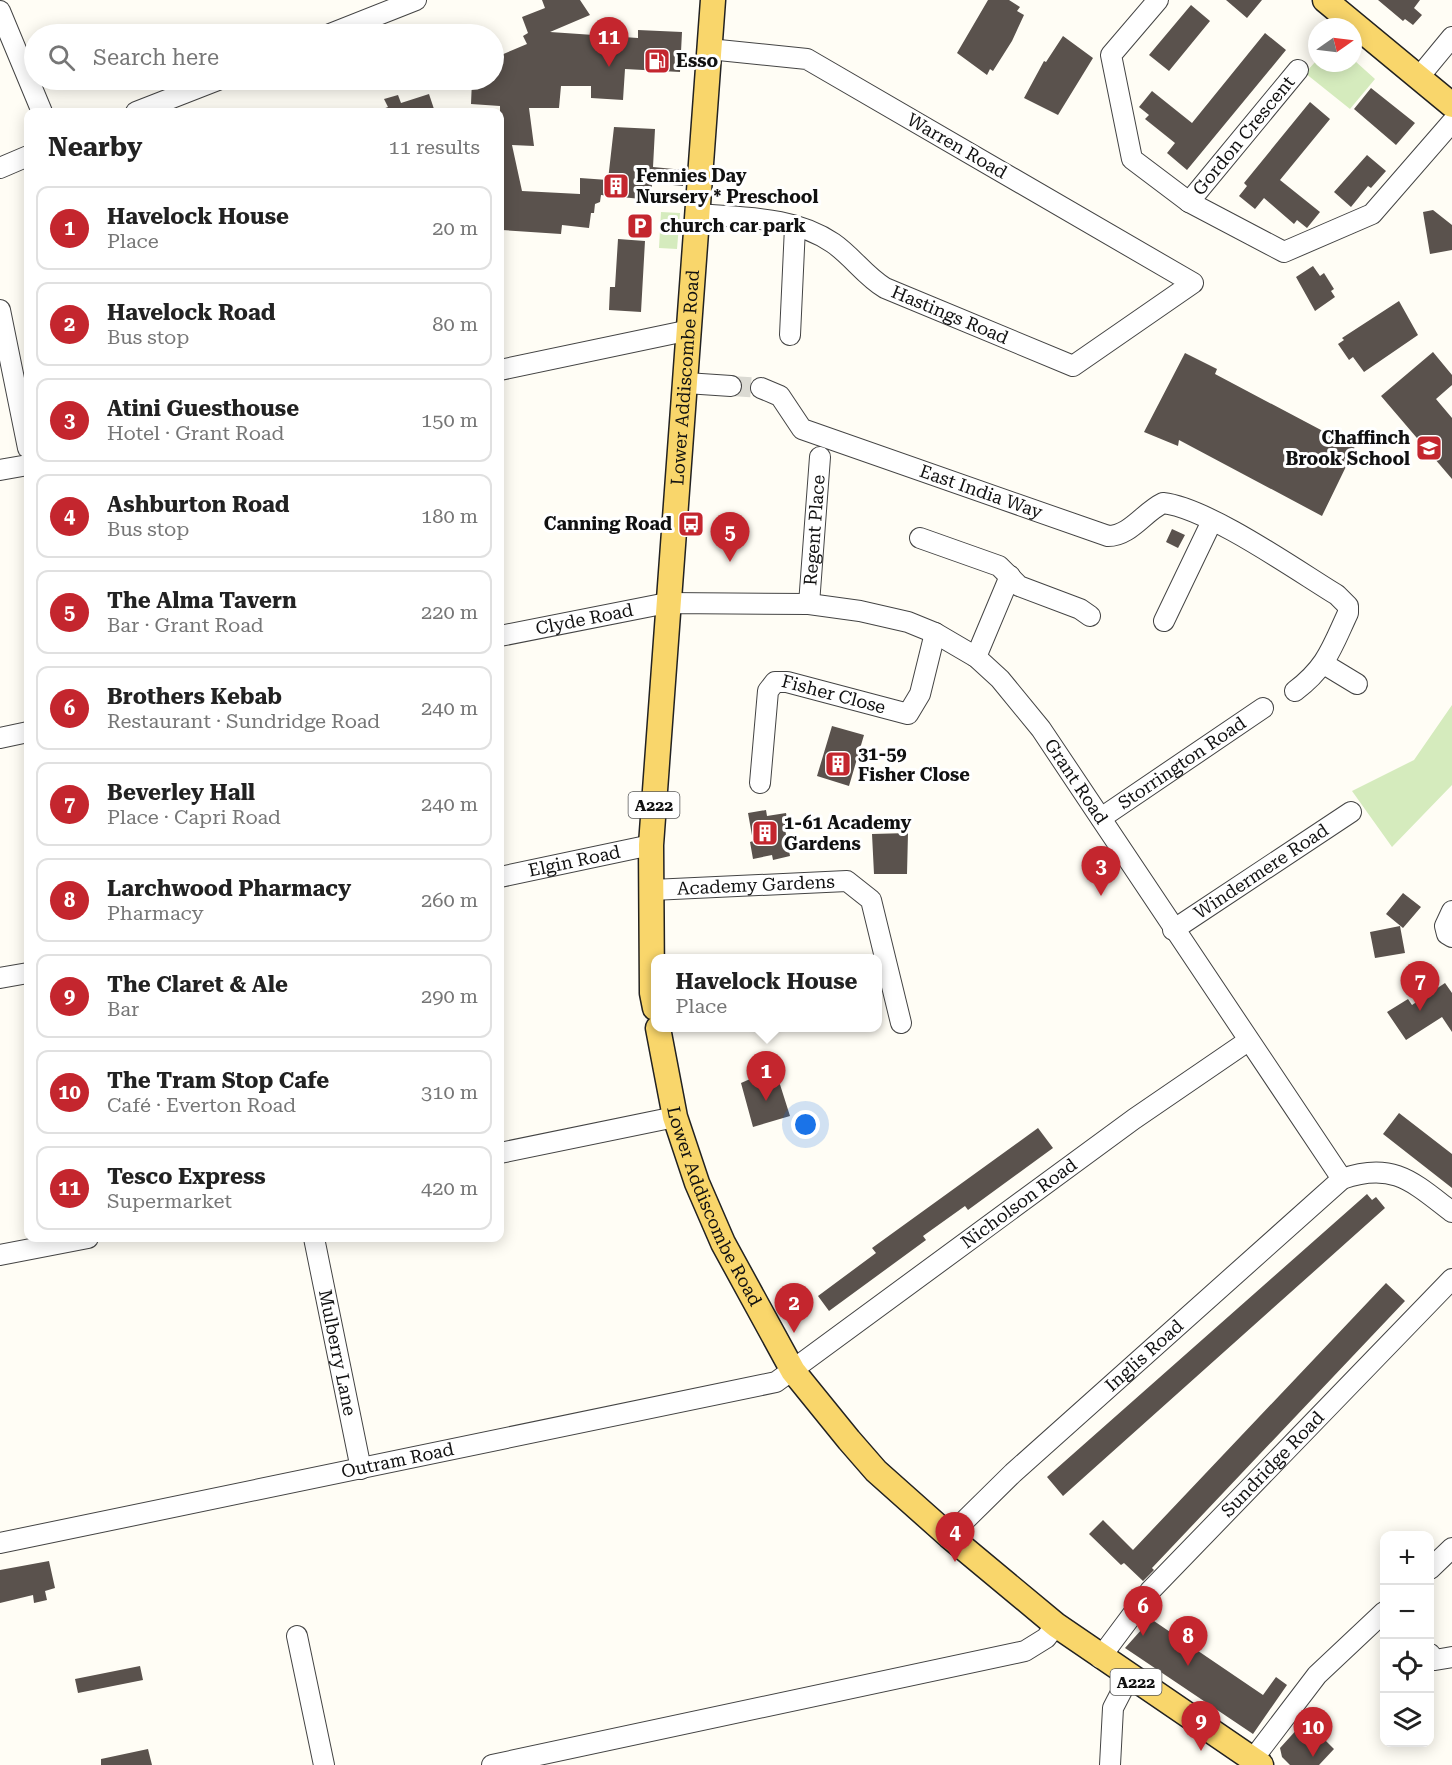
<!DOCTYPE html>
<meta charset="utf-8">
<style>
:root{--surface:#fff;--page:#f6f6f6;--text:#222;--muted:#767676;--line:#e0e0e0;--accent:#c4262e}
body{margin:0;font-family:"Roboto Serif",serif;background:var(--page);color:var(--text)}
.controls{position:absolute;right:18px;bottom:18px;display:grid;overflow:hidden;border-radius:12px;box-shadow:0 3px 15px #0003}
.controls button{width:54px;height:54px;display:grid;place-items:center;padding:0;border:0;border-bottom:2px solid var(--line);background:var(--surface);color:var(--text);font:30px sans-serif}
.compass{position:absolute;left:1308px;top:18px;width:54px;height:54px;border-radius:50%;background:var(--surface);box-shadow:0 3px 15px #0003;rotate:76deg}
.you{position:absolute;left:806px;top:1125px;width:21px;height:21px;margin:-15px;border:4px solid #fff;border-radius:50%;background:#1a73e8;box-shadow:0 0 0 9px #1a73e833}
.badge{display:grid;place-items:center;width:39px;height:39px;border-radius:50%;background:var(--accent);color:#fff;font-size:20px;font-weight:700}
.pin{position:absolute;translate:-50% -50px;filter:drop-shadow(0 2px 3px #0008)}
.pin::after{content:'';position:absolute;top:32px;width:21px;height:18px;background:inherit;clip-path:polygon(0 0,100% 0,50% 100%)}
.popup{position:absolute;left:651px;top:954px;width:231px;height:78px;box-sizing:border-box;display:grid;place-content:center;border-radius:12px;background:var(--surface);filter:drop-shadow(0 2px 4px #0005);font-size:20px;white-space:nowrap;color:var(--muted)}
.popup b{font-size:22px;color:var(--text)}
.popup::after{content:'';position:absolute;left:50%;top:100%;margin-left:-12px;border:12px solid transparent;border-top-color:var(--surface)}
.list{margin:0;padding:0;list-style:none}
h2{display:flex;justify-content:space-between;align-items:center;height:78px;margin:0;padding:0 24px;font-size:26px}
h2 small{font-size:20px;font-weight:400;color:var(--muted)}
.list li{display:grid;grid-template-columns:39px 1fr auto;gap:18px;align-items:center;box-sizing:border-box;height:84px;margin:0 12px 12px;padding:0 12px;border:2px solid var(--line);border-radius:12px}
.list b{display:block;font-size:22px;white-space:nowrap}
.list p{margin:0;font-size:20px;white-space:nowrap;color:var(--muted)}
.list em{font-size:20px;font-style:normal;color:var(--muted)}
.icon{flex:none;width:33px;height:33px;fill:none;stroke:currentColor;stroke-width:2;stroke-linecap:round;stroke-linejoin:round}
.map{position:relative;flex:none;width:1452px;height:1765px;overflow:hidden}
.search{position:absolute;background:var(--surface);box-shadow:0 3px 15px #0003;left:24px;top:24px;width:480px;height:66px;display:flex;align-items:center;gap:15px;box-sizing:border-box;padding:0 21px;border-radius:33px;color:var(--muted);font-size:22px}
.panel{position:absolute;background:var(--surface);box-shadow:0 3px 15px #0003;left:24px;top:108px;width:480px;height:1134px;border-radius:12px}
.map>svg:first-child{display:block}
.green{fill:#d5ebbd}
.building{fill:#5a524d}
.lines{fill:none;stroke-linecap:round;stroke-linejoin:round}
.minor-tunnel{stroke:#dbdad3;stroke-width:20;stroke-dasharray:20 10;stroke-linecap:butt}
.minor-casing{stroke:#444;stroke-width:22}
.major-casing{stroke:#222;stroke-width:27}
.minor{stroke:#fff;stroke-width:20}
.major{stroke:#f9d66b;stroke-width:24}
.labels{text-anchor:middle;stroke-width:6;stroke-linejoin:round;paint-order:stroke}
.shield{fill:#fff;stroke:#585858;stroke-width:1.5}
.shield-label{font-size:16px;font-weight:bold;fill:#111}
.poi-label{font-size:18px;font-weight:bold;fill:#111;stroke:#fff;text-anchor:start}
.street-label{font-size:18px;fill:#111;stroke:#fff}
</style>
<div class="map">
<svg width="1452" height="1765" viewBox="0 0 1452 1765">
<rect width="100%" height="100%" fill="#fffdf5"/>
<path class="green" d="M1317 60V63L1355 61 1375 79 1350 109 1305 73Z
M661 212 680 213 677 249 659 248Z
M1452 705V785L1392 847 1352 791 1414 760Z"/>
<path class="building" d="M542 0H580L590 15 550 32 638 38V30L682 32 680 72 625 69 623 100 591 98V86H561L559 108H529L534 146 512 145 522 191 580 194V178L608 180 614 127 655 129 653 167 684 170 683 186 652 183 651 200 601 195 600 202 595 204 594 213H591L589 228 562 225 561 234 502 230 500 217V106L471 104 472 80H494V58L527 44 523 36 528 33 522 17 545 8Z
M988 0H1009L1020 7 1017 11 1024 15 1012 41 993 71 990 69 987 75 957 53Z
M1226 0H1262L1247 18Z
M1378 0H1420L1414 8 1422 15 1413 25 1405 19 1403 21Z
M1191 5 1210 21 1169 71 1149 55Z
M1265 33 1286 50 1187 170 1167 153 1175 143 1145 119 1149 115 1139 107 1152 91 1192 123Z
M1063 36 1093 58 1058 115 1024 98 1044 61 1046 62Z
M1371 88 1415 123 1396 145 1354 109Z
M429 94 435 112H380V110L388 107 384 99 398 95 401 103Z
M1310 102 1330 119 1280 180 1320 212 1307 228 1297 220 1294 224 1264 198 1255 209 1239 196 1247 186 1244 183Z
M1367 155 1386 171 1371 188 1368 186 1351 207 1334 192Z
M1433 210 1452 225V250L1430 254 1423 212Z
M618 239 645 241 641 312 609 310 610 287H615Z
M1313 266 1320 276 1324 273 1334 289 1331 291 1335 297 1315 311 1296 277Z
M1399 301 1418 335 1364 372 1353 357 1349 360 1338 344 1344 340 1342 338Z
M1433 352 1452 375V385L1436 399 1452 418V479L1381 396Z
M1185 353 1217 369 1215 374 1355 448 1322 516 1179 440 1178 446 1144 432Z
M1172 529 1185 535 1178 548 1166 542Z
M832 726 864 735 849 786 817 776Z
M766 810 767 816 786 813 789 828 785 829 790 856 773 860 772 855 753 859 750 842 753 841 748 813Z
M908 833 907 874H874L872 834Z
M1403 893 1421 907 1403 928 1386 914Z
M1400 926 1405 953 1375 958 1370 932Z
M1445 983 1452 993V1032L1442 1017 1406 1040 1387 1012 1408 999 1412 1005Z
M777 1075 790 1116 753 1127 741 1083 757 1076 760 1082Z
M1399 1113 1452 1154V1188L1383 1134Z
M1038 1128 1053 1148 968 1210 965 1206 923 1236 926 1240 829 1311 818 1296 876 1253 872 1248Z
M1367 1194 1372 1200 1376 1197 1385 1208 1063 1496 1047 1477Z
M1386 1283 1405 1301 1152 1568 1154 1570 1143 1581 1124 1563 1121 1565 1089 1534 1103 1520 1133 1550Z
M49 1561 55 1588 45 1591 47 1600 34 1603 33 1595 0 1603V1570Z
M1151 1619 1263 1695 1276 1677 1287 1685 1253 1734 1125 1648Z
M140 1666 143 1680 78 1693 75 1679Z
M1310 1715 1324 1727 1321 1736 1334 1749 1319 1765H1290L1282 1757 1280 1748Z
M148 1749 152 1765H101V1759Z"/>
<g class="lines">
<path class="minor-tunnel" d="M731 386 761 388"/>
<defs>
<g id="minor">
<path d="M1158 0 1111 55 1132 159 1189 202 1284 252 1372 214 1452 122"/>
<path d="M0 11 42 112"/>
<path d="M330 34 416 0"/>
<path d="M1419 77 1452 37"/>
<path d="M136 112 218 80"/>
<path d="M0 168 28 156"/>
<path id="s1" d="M1189 202 1298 70"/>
<path id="s2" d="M698 214C743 218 794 216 833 243 852 256 865 276 885 288L1073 366 1193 283 807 59 709 49"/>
<path d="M0 310 28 448"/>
<path d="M790 335 795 227"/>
<path d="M500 370 690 330"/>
<path d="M686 383 731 386"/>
<path id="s3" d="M761 388 780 396 802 429 1108 536C1130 536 1144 512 1163 503 1208 508 1296 570 1337 595L1348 606V613C1332 647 1327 667 1295 691"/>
<path d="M0 470 28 465"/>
<path d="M920 538 999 566 1019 586 1080 609 1090 616"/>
<path id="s4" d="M809 604 820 457"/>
<path d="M1164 621 1212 521"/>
<path id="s5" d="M500 636 667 603 809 604 860 611 908 622 935 633 976 657 1000 679 1041 729 1342 1179"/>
<path d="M976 657 1010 576"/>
<path d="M1324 664 1357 684"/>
<path d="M0 738 28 732"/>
<path id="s6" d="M760 783 768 691 775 682H787L908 714 920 694 935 633"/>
<path id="s7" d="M1101 818 1263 708"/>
<path id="s8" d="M500 877 651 845"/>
<path id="s9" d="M652 890 847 881 871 900 901 1023"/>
<path d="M1452 911 1445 926 1447 934 1452 937"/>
<path id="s10" d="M1173 930 1351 812"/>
<path d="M0 978 28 973"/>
<path d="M500 1153 675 1117"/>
<path id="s11" d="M314 1238 361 1469"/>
<path d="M0 1255 88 1238"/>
<path id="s12" d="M949 1536 1013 1473 1342 1179C1393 1161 1413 1182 1452 1212"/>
<path id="s13" d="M0 1543 776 1382 1134 1119 1248 1041"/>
<path d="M1430 1569 1452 1548"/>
<path d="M297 1636 324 1765"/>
<path d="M1430 1654 1435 1660 1452 1657"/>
<path id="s14" d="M1100 1658 1150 1591 1452 1279"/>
<path d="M1253 1759 1317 1675 1384 1612"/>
<path d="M492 1765 1025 1651 1046 1638 1056 1625"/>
<path d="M1110 1765 1113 1708 1129 1677"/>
</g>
<g id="major">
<path d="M1325 0 1452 105"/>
<path id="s15" d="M655 1008 652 993 651 845 713 0"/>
<path id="s16" d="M658 1028 675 1117 697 1183 723 1243 793 1371 849 1440 876 1471 949 1536 1056 1625 1261 1765"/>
</g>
</defs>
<use href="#minor" class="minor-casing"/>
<use href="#major" class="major-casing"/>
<use href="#minor" class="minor"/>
<use href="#major" class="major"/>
</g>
<defs>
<symbol id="fuel-square" viewBox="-11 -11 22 22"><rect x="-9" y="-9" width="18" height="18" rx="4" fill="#c4262e" stroke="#fff"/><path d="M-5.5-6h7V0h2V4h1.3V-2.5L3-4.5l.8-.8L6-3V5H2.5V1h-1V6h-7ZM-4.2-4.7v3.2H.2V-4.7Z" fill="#fff"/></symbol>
<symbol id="building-square" viewBox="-11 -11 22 22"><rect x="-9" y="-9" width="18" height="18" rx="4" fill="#c4262e" stroke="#fff"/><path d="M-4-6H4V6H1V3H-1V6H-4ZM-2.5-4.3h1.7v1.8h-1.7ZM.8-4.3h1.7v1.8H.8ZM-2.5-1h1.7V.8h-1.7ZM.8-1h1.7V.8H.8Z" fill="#fff"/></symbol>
<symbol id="parking-square" viewBox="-11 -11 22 22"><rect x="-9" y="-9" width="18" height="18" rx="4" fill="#c4262e" stroke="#fff"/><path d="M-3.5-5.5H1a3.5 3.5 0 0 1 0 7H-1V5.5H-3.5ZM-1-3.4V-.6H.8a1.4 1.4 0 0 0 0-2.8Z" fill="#fff"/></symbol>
<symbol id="school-square" viewBox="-11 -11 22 22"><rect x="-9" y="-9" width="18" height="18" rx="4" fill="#c4262e" stroke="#fff"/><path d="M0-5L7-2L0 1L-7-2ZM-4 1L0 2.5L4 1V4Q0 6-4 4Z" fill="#fff"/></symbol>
<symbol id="bus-square" viewBox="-11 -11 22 22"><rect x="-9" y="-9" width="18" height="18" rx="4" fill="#c4262e" stroke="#fff"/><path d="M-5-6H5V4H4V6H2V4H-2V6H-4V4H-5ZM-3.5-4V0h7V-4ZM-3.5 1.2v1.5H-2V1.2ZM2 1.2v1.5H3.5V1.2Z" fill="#fff"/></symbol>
</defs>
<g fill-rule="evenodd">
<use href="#fuel-square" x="642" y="46" width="30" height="30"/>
<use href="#building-square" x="601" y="171" width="30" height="30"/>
<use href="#parking-square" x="625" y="211" width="30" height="30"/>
<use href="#school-square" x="1414" y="433" width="30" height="30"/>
<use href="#bus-square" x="676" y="509" width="30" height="30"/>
<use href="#building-square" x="823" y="749" width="30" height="30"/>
<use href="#building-square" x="750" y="818" width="30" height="30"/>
</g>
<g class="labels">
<g class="shield">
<rect x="628.5" y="792" width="51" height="26" rx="4.5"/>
<rect x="1110.5" y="1669" width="51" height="26" rx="4.5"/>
</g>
<g class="shield-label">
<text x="654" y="811">A222</text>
<text x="1136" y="1688">A222</text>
</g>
<g class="poi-label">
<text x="676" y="67">Esso</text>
<text x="636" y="182">Fennies Day<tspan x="636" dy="21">Nursery * Preschool</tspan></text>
<text x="660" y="232">church car park</text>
<text x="1410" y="444" text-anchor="end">Chaffinch<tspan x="1410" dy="21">Brook School</tspan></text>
<text x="672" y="530" text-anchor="end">Canning Road</text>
<text x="858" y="760">31-59<tspan x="858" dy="21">Fisher Close</tspan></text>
<text x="784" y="829">1-61 Academy<tspan x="784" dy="21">Gardens</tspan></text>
</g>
<g class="street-label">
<text dy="6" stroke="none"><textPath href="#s1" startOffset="86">Gordon Crescent</textPath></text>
<text transform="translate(957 146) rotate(30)" y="6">Warren Road</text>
<text dy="6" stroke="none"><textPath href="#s2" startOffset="279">Hastings Road</textPath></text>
<text dy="6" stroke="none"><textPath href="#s15" startOffset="632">Lower Addiscombe Road</textPath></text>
<text dy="6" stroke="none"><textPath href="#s3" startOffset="250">East India Way</textPath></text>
<text dy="6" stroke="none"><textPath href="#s4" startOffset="74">Regent Place</textPath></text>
<text dy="6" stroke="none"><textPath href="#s5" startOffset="86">Clyde Road</textPath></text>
<text dy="6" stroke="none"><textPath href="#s6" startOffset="164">Fisher Close</textPath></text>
<text dy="6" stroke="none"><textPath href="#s7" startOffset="98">Storrington Road</textPath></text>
<text dy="6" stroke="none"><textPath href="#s5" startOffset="650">Grant Road</textPath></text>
<text dy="6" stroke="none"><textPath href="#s8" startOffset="76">Elgin Road</textPath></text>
<text dy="6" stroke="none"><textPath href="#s10" startOffset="106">Windermere Road</textPath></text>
<text dy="6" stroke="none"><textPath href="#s9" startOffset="104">Academy Gardens</textPath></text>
<text dy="6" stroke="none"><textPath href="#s16" startOffset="188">Lower Addiscombe Road</textPath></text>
<text dy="6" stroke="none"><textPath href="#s13" startOffset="1094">Nicholson Road</textPath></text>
<text dy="6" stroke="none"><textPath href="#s11" startOffset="117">Mulberry Lane</textPath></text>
<text dy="6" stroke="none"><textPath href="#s12" startOffset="266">Inglis Road</textPath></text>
<text dy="6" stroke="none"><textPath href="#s13" startOffset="406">Outram Road</textPath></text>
<text dy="6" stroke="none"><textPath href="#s14" startOffset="260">Sundridge Road</textPath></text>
</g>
</g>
</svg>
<div class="controls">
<button>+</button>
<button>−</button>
<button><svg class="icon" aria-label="locate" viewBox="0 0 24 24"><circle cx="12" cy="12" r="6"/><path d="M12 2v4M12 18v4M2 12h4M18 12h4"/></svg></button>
<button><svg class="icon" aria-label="layers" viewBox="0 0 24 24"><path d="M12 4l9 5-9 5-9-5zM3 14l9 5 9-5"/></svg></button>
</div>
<svg class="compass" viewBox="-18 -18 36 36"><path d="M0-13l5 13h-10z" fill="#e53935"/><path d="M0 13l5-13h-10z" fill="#767676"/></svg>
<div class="you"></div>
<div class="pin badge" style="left:766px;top:1101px">1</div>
<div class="popup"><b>Havelock House</b>Place</div>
<div class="pin badge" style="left:794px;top:1333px">2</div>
<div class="pin badge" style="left:1101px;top:896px">3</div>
<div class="pin badge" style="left:955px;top:1562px">4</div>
<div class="pin badge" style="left:730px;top:562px">5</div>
<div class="pin badge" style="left:1143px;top:1636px">6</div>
<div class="pin badge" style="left:1420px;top:1011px">7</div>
<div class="pin badge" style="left:1188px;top:1666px">8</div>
<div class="pin badge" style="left:1201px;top:1751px">9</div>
<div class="pin badge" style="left:1313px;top:1757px">10</div>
<div class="pin badge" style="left:609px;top:67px">11</div>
<div class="search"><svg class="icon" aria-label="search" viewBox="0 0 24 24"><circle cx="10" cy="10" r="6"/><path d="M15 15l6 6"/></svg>Search here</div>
<section class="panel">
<h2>Nearby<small>11 results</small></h2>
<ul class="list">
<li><span class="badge">1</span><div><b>Havelock House</b><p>Place</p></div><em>20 m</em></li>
<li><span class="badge">2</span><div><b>Havelock Road</b><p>Bus stop</p></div><em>80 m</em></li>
<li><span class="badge">3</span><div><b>Atini Guesthouse</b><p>Hotel · Grant Road</p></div><em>150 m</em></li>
<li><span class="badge">4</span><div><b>Ashburton Road</b><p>Bus stop</p></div><em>180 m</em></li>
<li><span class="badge">5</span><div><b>The Alma Tavern</b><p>Bar · Grant Road</p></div><em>220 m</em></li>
<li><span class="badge">6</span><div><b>Brothers Kebab</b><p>Restaurant · Sundridge Road</p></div><em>240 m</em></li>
<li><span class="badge">7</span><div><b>Beverley Hall</b><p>Place · Capri Road</p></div><em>240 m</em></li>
<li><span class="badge">8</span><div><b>Larchwood Pharmacy</b><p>Pharmacy</p></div><em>260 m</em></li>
<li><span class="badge">9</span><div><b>The Claret &amp; Ale</b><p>Bar</p></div><em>290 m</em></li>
<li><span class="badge">10</span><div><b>The Tram Stop Cafe</b><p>Café · Everton Road</p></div><em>310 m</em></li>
<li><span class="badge">11</span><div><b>Tesco Express</b><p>Supermarket</p></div><em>420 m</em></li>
</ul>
</section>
</div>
